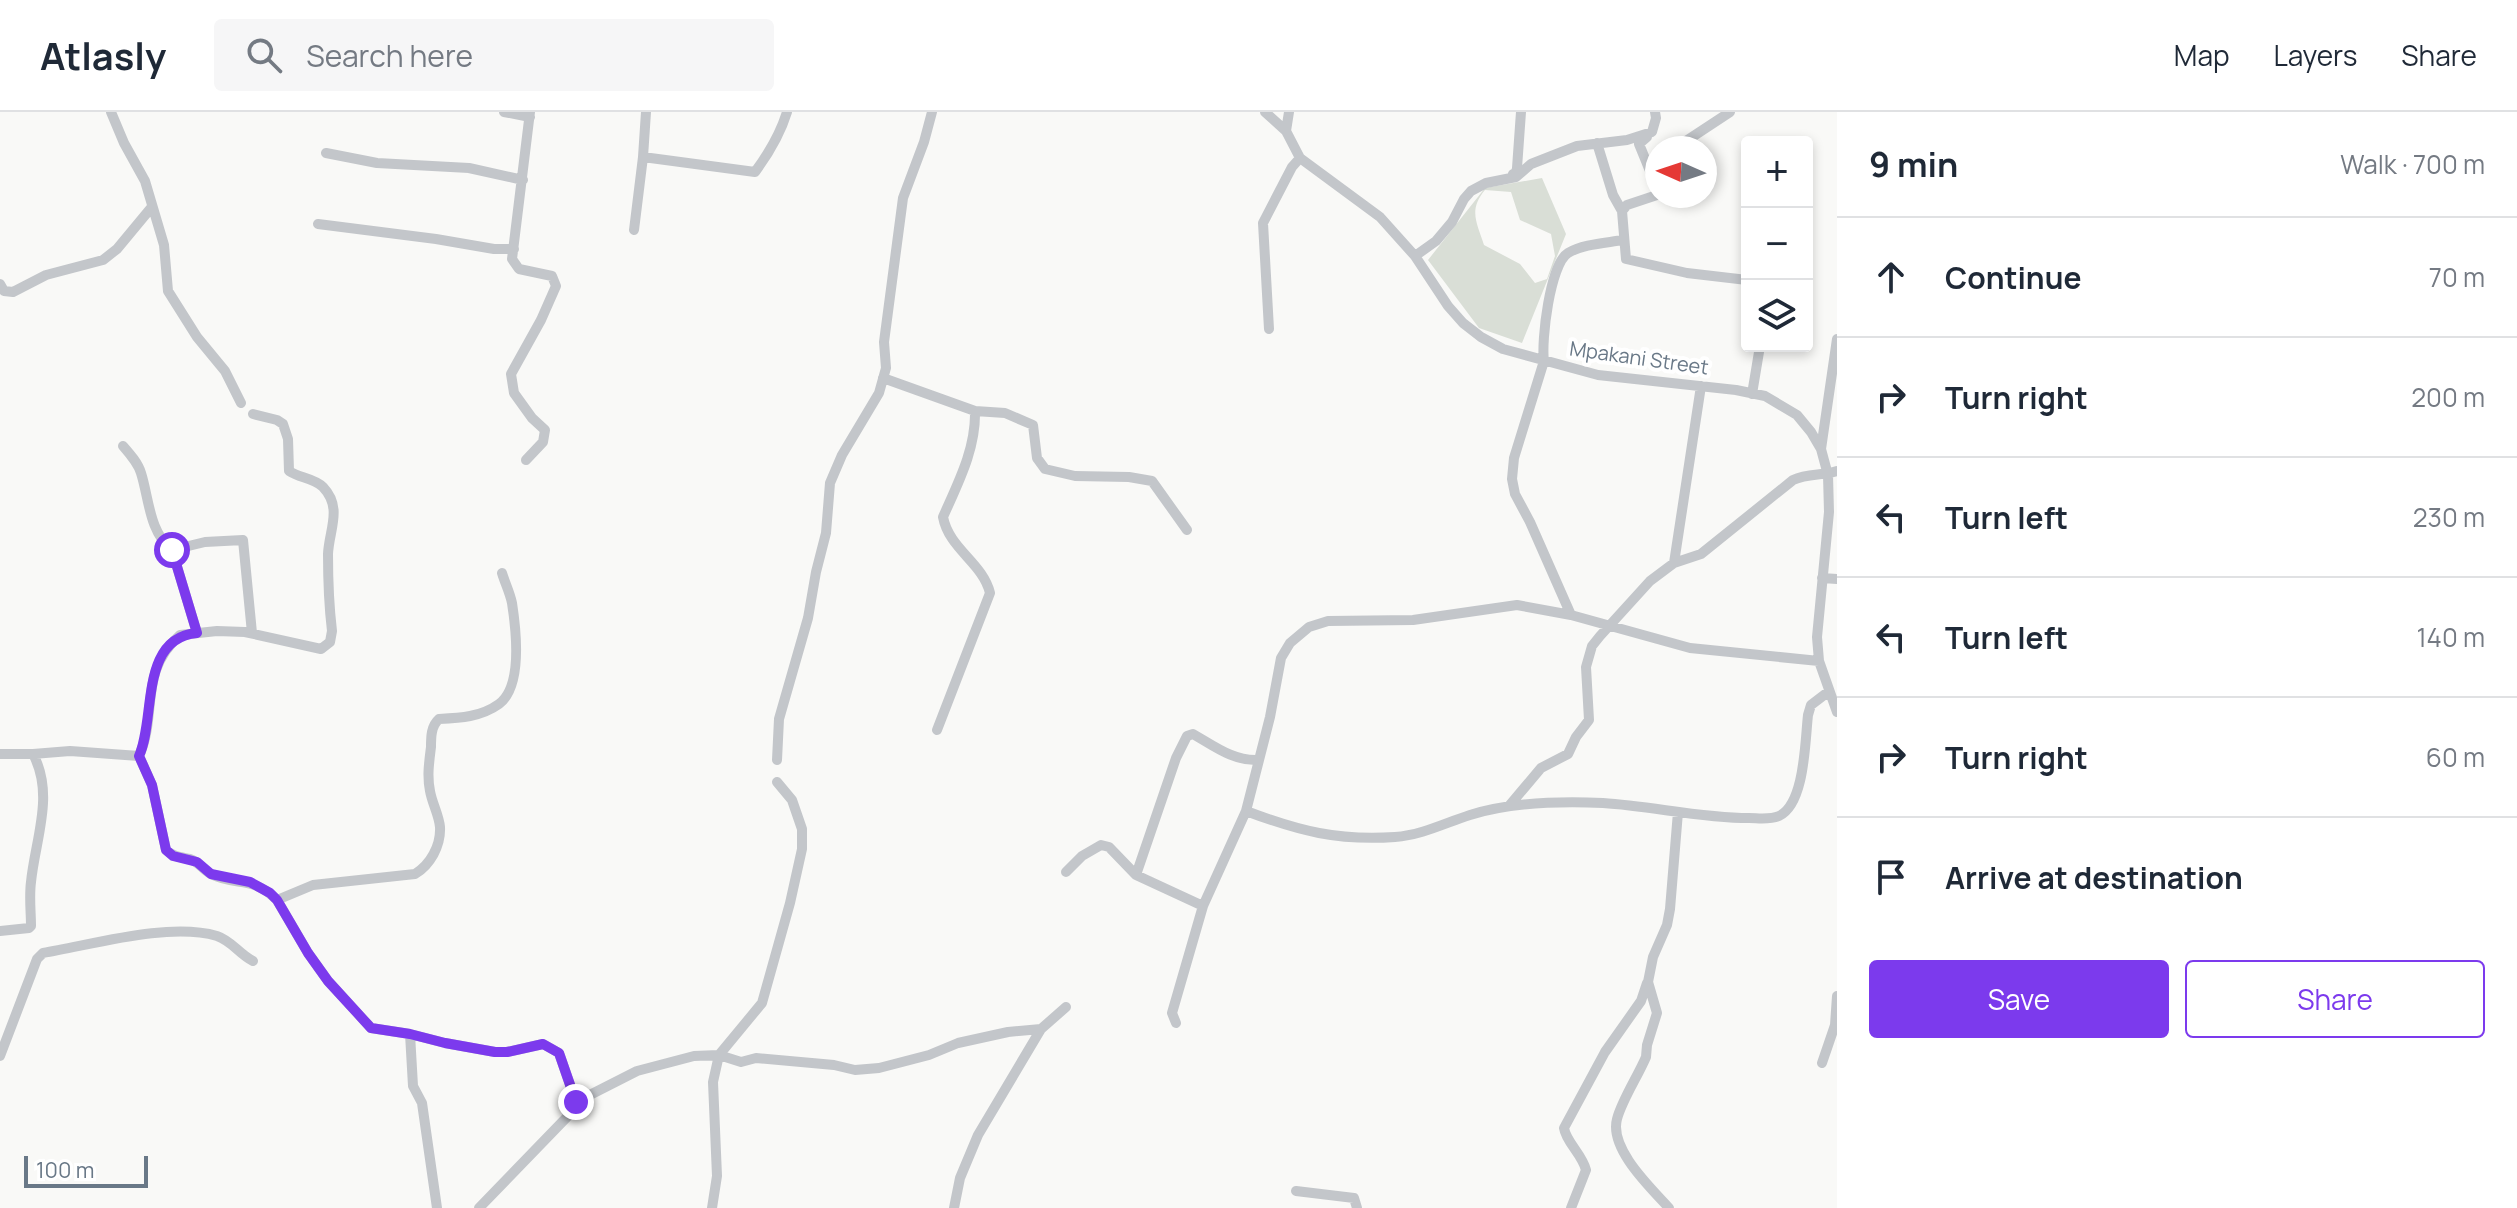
<!DOCTYPE html>
<meta charset="utf-8">
<style>
:root{--surface:#fff;--page:#f6f6f7;--text:#1f2937;--muted:#747a83;--line:#e0e1e3;--accent:#7c3aed}
body{margin:0;font-family:Manrope,sans-serif;background:var(--page);color:var(--text)}
.controls{position:absolute;right:24px;top:24px;display:grid;overflow:hidden;border-radius:8px;box-shadow:0 4px 12px #0003}
.controls button{width:72px;height:72px;display:grid;place-items:center;padding:0;border:0;border-bottom:2px solid var(--line);background:var(--surface);color:var(--text);font:40px sans-serif}
.compass{position:absolute;left:1645px;top:24px;width:72px;height:72px;border-radius:50%;background:var(--surface);box-shadow:0 4px 12px #0003;rotate:273deg}
.scale{position:absolute;left:24px;bottom:20px;width:124px;box-sizing:border-box;padding-left:8px;border:4px solid #697887;border-top:0;font-size:22px;line-height:28px;white-space:nowrap;color:#697887;-webkit-text-stroke:6px #fff;paint-order:stroke}
.stop{position:absolute;width:24px;height:24px;margin:-18px;border:6px solid #7c3aed;border-radius:50%;background:#fff}
.stop.end{background:#7c3aed;border-color:#fff;box-shadow:0 2px 8px #0008}
.list{margin:0;padding:0;list-style:none}
h2{display:flex;justify-content:space-between;align-items:center;height:104px;margin:0;padding:0 32px;font-size:34px}
h2 small{font-size:26px;font-weight:400;color:var(--muted)}
.list li{display:grid;grid-template-columns:52px 1fr auto;gap:24px;align-items:center;box-sizing:border-box;height:120px;padding:0 32px;border-top:2px solid var(--line)}
.list b{display:block;font-size:30px;white-space:nowrap}
.list em{font-size:26px;font-style:normal;color:var(--muted)}
.actions{display:flex;gap:16px;padding:24px 32px}
.actions a{flex:1;padding:18px 0;border:2px solid var(--accent);border-radius:8px;text-align:center;font-size:28px;color:var(--accent)}
.actions .main{background:var(--accent);color:#fff}
.icon{flex:none;width:44px;height:44px;fill:none;stroke:currentColor;stroke-width:2;stroke-linecap:round;stroke-linejoin:round}
.map{position:relative;flex:none;width:1837px;height:1096px;overflow:hidden}
header{display:flex;align-items:center;gap:48px;box-sizing:border-box;height:112px;padding:0 40px;background:var(--surface);border-bottom:2px solid var(--line)}
header strong{font-size:38px}
nav{display:flex;gap:44px;margin-inline-start:auto;font-size:28px}
.search{width:560px;height:72px;background:var(--page);display:flex;align-items:center;gap:20px;box-sizing:border-box;padding:0 28px;border-radius:8px;color:var(--muted);font-size:30px}
main{display:flex}
aside{flex:1;background:var(--surface)}
.map>svg:first-child{display:block}
.green{fill:#d9ded6;fill-rule:evenodd}
.lines{fill:none;stroke-linecap:round;stroke-linejoin:round}
.minor{stroke:#c3c6ca;stroke-width:10}
.route{stroke:#7c3aed;stroke-width:10}
.labels{text-anchor:middle;stroke-width:8;stroke-linejoin:round;paint-order:stroke}
.street-label{font-size:20px;fill:#697887;stroke:#fff}
</style>
<header>
<strong>Atlasly</strong>
<div class="search"><svg class="icon" aria-label="search" viewBox="0 0 24 24"><circle cx="10" cy="10" r="6"/><path d="M15 15l6 6"/></svg>Search here</div>
<nav><a>Map</a><a>Layers</a><a>Share</a></nav>
</header>
<main>
<div class="map">
<svg width="1837" height="1096" viewBox="0 0 1837 1096">
<rect width="100%" height="100%" fill="#f9f9f7"/>
<path class="green" d="M1542 66 1566 122 1522 231 1479 216 1428 148 1485 76ZM1485 78 1511 80 1520 108 1551 122 1555 144 1547 167 1535 171 1520 152 1484 133C1477 111 1468 98 1485 78Z"/>
<g class="lines">
<path class="minor" d="M111 0 124 31 145 69 164 133 168 179 197 225 225 259 241 291
M504 0 530 5
M1265 0 1286 19 1300 46 1380 105 1415 144 1448 194 1463 211 1481 225 1503 237 1598 263 1736 278 1765 284 1797 303 1811 320 1821 337 1828 363 1829 400 1817 525 1819 549 1837 600
M1286 19 1289 0
M1647 25 1639 32 1657 76
M1597 31 1613 83 1622 99
M1679 36 1680 33 1730 0
M326 41 377 51 469 56 523 68
M643 45 755 60C769 41 780 23 787 0
M1513 62 1516 61 1517 56 1521 0
M1657 83 1627 93 1622 99 1626 147 1687 161 1747 168
M318 112 436 127 494 137H514
M634 118 643 45 646 0
M1415 144 1436 129 1452 110 1464 87 1471 79 1486 71 1516 65 1531 52 1577 34 1627 28 1652 20 1656 6 1655 0
M0 172 4 179 13 180 46 163 103 148 117 137 151 96
M1269 217 1263 111 1292 55 1300 46
M883 266 975 299C976 337 958 371 943 405 949 437 983 451 990 481L937 618
M1752 282 1760 234
M975 299 1005 301 1033 313 1037 346 1045 357 1075 364 1129 365 1152 369 1187 418
M123 334C130 342 138 351 141 361 149 386 149 420 172 438L197 521
M1821 337 1837 227
M526 348 543 330 545 318 532 306 514 281 511 262 541 208 556 174 552 164 519 157 512 147 530 0
M172 438 205 430 243 428 252 521
M1674 451 1701 274
M1822 466 1837 467
M1571 503 1530 410 1515 382 1512 367 1514 346 1544 249C1541 229 1550 152 1568 141 1583 132 1606 131 1623 128
M0 642H33C55 683 35 728 31 770 29 785 31 800 31 814L29 816 0 819
M33 642 70 639 139 644 152 673 166 738C174 745 180 745 190 747 199 750 203 758 211 762 237 775 252 763 277 788L308 841 328 869 371 916 410 922 445 931 495 940H507L543 932 559 941 576 990
M139 644C158 602 138 560 180 523L217 519 245 520 321 537 330 530 332 519C329 494 328 467 328 442 329 418 343 396 323 375 314 366 299 366 289 359L288 327 283 312 277 308 253 302
M777 648 779 607 808 506 816 460 826 421 830 371 842 343 879 281 886 256 884 230 903 86 924 30 932 0
M1509 694 1541 656 1568 642 1576 625 1589 608 1586 555 1592 534 1600 524 1650 469 1674 451 1701 442 1793 368C1808 361 1822 364 1837 359
M1246 699C1299 719 1338 729 1395 725 1422 723 1445 711 1470 703 1512 690 1560 689 1603 691 1652 694 1700 706 1749 706 1758 706 1770 708 1779 704 1805 692 1805 629 1808 603L1811 593 1828 580
M1066 760 1082 744 1101 733 1109 735 1136 763 1203 794
M1136 763 1176 646 1187 624 1193 622C1214 634 1233 649 1258 648
M277 788 313 773 415 762C430 753 441 734 440 715 439 703 432 691 430 679 427 664 429 651 431 635 431 625 431 614 439 607 460 606 481 605 499 592 523 574 516 517 512 491 510 481 505 471 502 461
M1176 911 1172 901 1203 794 1246 699 1270 605 1281 546 1290 531 1309 515 1328 509 1413 508 1517 493 1571 503 1690 536 1819 549
M410 922 413 974 422 991 437 1096
M0 944 37 847 43 841C92 833 168 810 217 824 232 829 239 842 253 849
M1822 951 1835 913 1837 884
M1296 1079 1354 1086 1357 1096
M479 1096 568 1004 576 990 637 959 694 944 719 943 741 950 756 946 834 953 855 958 879 956 929 943 958 931 1008 920 1041 917
M712 1096 717 1064 713 970 719 943 762 891 790 791 802 737V717L792 688 777 670
M954 1096 960 1066 978 1023 1041 917 1066 895
M1571 1096 1586 1058C1582 1042 1566 1030 1564 1016L1605 940 1641 889 1647 871
M1669 1096C1651 1076 1609 1037 1617 1007 1622 988 1638 964 1646 945L1647 933 1657 901 1648 870 1653 845 1667 813 1670 797 1678 700"/>
</g>
<g class="lines">
<path class="route" d="M172 438 197 521C139 526 156 607 139 644L152 673 166 738 173 744 197 750 211 762 250 770 270 781 277 788 308 841 328 869 371 916 410 922 445 931 495 940H507L543 932 559 941 576 990"/>
</g>
<g class="labels">
<g class="street-label">
<text transform="translate(1639 246) rotate(8)" y="7">Mpakani Street</text>
</g>
</g>
</svg>
<div class="controls">
<button>+</button>
<button>−</button>
<button><svg class="icon" aria-label="layers" viewBox="0 0 24 24"><path d="M12 4l9 5-9 5-9-5zM3 14l9 5 9-5"/></svg></button>
</div>
<svg class="compass" viewBox="-18 -18 36 36"><path d="M0-13l5 13h-10z" fill="#e53935"/><path d="M0 13l5-13h-10z" fill="#747a83"/></svg>
<div class="scale">100 m</div>
<div class="stop" style="left:172px;top:438px"></div>
<div class="stop end" style="left:576px;top:990px"></div>
</div>
<aside>
<h2>9 min<small>Walk · 700 m</small></h2>
<ul class="list">
<li><svg class="icon" aria-label="ahead" viewBox="0 0 24 24"><path d="M12 20V5M6 11l6-6 6 6"/></svg><div><b>Continue</b></div><em>70 m</em></li>
<li><svg class="icon" aria-label="right" viewBox="0 0 24 24"><path d="M7 20v-9h11M14 6l5 5-5 5"/></svg><div><b>Turn right</b></div><em>200 m</em></li>
<li><svg class="icon" aria-label="left" viewBox="0 0 24 24"><path d="M17 20v-9H6M10 6l-5 5 5 5"/></svg><div><b>Turn left</b></div><em>230 m</em></li>
<li><svg class="icon" aria-label="left" viewBox="0 0 24 24"><path d="M17 20v-9H6M10 6l-5 5 5 5"/></svg><div><b>Turn left</b></div><em>140 m</em></li>
<li><svg class="icon" aria-label="right" viewBox="0 0 24 24"><path d="M7 20v-9h11M14 6l5 5-5 5"/></svg><div><b>Turn right</b></div><em>60 m</em></li>
<li><svg class="icon" aria-label="arrive" viewBox="0 0 24 24"><path d="M6 21V4h12l-3 4 3 4H6"/></svg><div><b>Arrive at destination</b></div></li>
</ul>
<div class="actions"><a class="main">Save</a><a>Share</a></div>
</aside>
</main>
